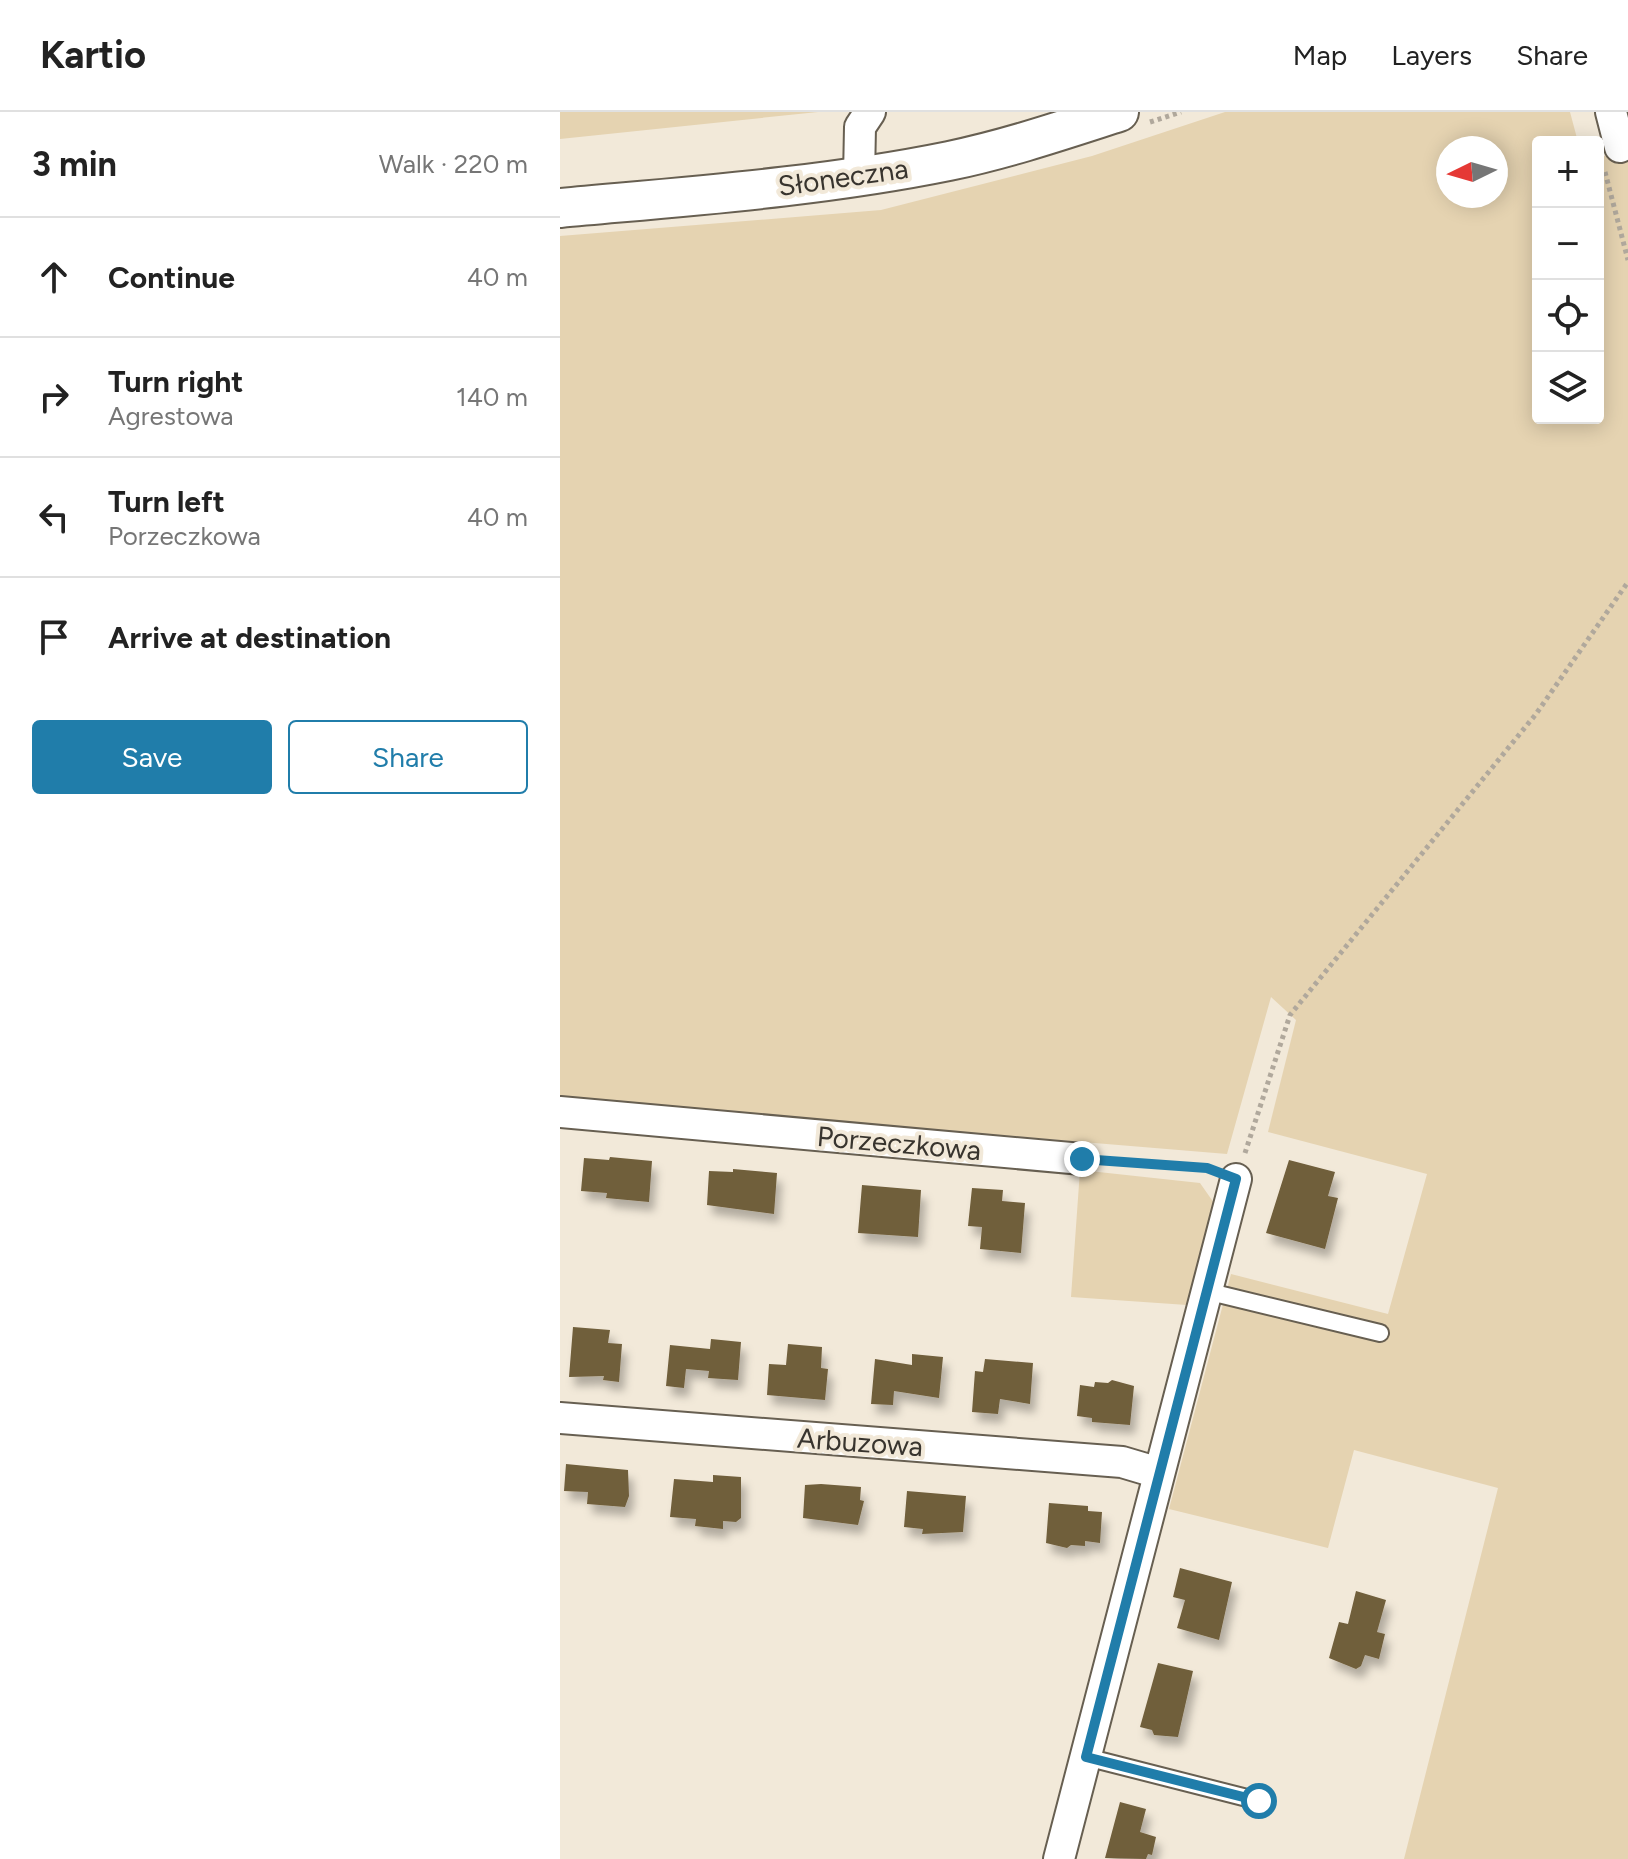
<!DOCTYPE html>
<meta charset="utf-8">
<style>
:root{--surface:#fff;--page:#f6f6f6;--text:#222;--muted:#767676;--line:#e0e0e0;--accent:#207daa}
body{margin:0;font-family:Figtree,sans-serif;background:var(--page);color:var(--text)}
.controls{position:absolute;right:24px;top:24px;display:grid;overflow:hidden;border-radius:8px;box-shadow:0 4px 20px #0003}
.controls button{width:72px;height:72px;display:grid;place-items:center;padding:0;border:0;border-bottom:2px solid var(--line);background:var(--surface);color:var(--text);font:40px sans-serif}
.compass{position:absolute;left:876px;top:24px;width:72px;height:72px;border-radius:50%;background:var(--surface);box-shadow:0 4px 20px #0003;rotate:265deg}
.stop{position:absolute;width:24px;height:24px;margin:-18px;border:6px solid #207daa;border-radius:50%;background:#fff}
.stop.end{background:#207daa;border-color:#fff;box-shadow:0 2px 8px #0008}
.list{margin:0;padding:0;list-style:none}
h2{display:flex;justify-content:space-between;align-items:center;height:104px;margin:0;padding:0 32px;font-size:34px}
h2 small{font-size:26px;font-weight:400;color:var(--muted)}
.list li{display:grid;grid-template-columns:52px 1fr auto;gap:24px;align-items:center;box-sizing:border-box;height:120px;padding:0 32px;border-top:2px solid var(--line)}
.list b{display:block;font-size:30px;white-space:nowrap}
.list p{margin:0;font-size:26px;white-space:nowrap;color:var(--muted)}
.list em{font-size:26px;font-style:normal;color:var(--muted)}
.actions{display:flex;gap:16px;padding:24px 32px}
.actions a{flex:1;padding:18px 0;border:2px solid var(--accent);border-radius:8px;text-align:center;font-size:28px;color:var(--accent)}
.actions .main{background:var(--accent);color:#fff}
.icon{flex:none;width:44px;height:44px;fill:none;stroke:currentColor;stroke-width:2;stroke-linecap:round;stroke-linejoin:round}
.map{position:relative;flex:none;width:1068px;height:1747px;overflow:hidden}
header{display:flex;align-items:center;gap:48px;box-sizing:border-box;height:112px;padding:0 40px;background:var(--surface);border-bottom:2px solid var(--line)}
header strong{font-size:38px}
nav{display:flex;gap:44px;margin-inline-start:auto;font-size:28px}
main{display:flex}
aside{flex:1;background:var(--surface)}
.map>svg:first-child{display:block}
.green{fill:#e5d3b1;fill-rule:evenodd}
.building{fill:#705e3b;filter:url(#shadow)}
.lines{fill:none;stroke-linecap:round;stroke-linejoin:round}
.service-casing{stroke:#675f51;stroke-width:20}
.minor-casing{stroke:#675f51;stroke-width:34}
.tertiary-casing{stroke:#675f51;stroke-width:42}
.path{stroke:#b0a89c;stroke-width:5;stroke-dasharray:4 4;stroke-linecap:butt}
.service{stroke:#fff;stroke-width:16}
.minor{stroke:#fff;stroke-width:30}
.tertiary{stroke:#fff;stroke-width:38}
.route{stroke:#207daa;stroke-width:10}
.labels{text-anchor:middle;stroke-width:8;stroke-linejoin:round;paint-order:stroke}
.street-label{font-size:28px;fill:#38342e;stroke:#f2e9d9}
</style>
<header>
<strong>Kartio</strong>
<nav><a>Map</a><a>Layers</a><a>Share</a></nav>
</header>
<main>
<aside>
<h2>3 min<small>Walk · 220 m</small></h2>
<ul class="list">
<li><svg class="icon" aria-label="ahead" viewBox="0 0 24 24"><path d="M12 20V5M6 11l6-6 6 6"/></svg><div><b>Continue</b></div><em>40 m</em></li>
<li><svg class="icon" aria-label="right" viewBox="0 0 24 24"><path d="M7 20v-9h11M14 6l5 5-5 5"/></svg><div><b>Turn right</b><p>Agrestowa</p></div><em>140 m</em></li>
<li><svg class="icon" aria-label="left" viewBox="0 0 24 24"><path d="M17 20v-9H6M10 6l-5 5 5 5"/></svg><div><b>Turn left</b><p>Porzeczkowa</p></div><em>40 m</em></li>
<li><svg class="icon" aria-label="arrive" viewBox="0 0 24 24"><path d="M6 21V4h12l-3 4 3 4H6"/></svg><div><b>Arrive at destination</b></div></li>
</ul>
<div class="actions"><a class="main">Save</a><a>Share</a></div>
</aside>
<div class="map">
<svg width="1068" height="1747" viewBox="0 0 1068 1747">
<defs>
<filter id="shadow"><feDropShadow dx="5" dy="9" stdDeviation="4" flood-color="#0004"/></filter>
</defs>
<rect width="100%" height="100%" fill="#f2e9d9"/>
<path class="green" d="M0 0H258L0 27Z
M665 0H1010L1018 30H978V306H1038V46L1068 37V1747H844L938 1376 794 1338 768 1436 609 1397 671 1162 828 1202 867 1062 708 1020 736 908 711 885 667 1042 0 987V124L321 98 532 44ZM888 36H936V84H888Z
M520 1058 640 1071 654 1091 627 1193 511 1185Z"/>
<path class="building" d="M50 1045 92 1049 89 1090 46 1086 47 1081 21 1079 24 1046 49 1048Z
M729 1048 775 1060 768 1084 778 1086 765 1137 706 1121Z
M173 1057 217 1061 214 1102 147 1093 149 1059 173 1060Z
M302 1073 361 1078 358 1125 298 1121Z
M412 1076 443 1078 442 1089 465 1091 461 1141 420 1137 422 1115 408 1114Z
M13 1215 50 1218 48 1231 62 1232 59 1270 43 1268 44 1264 9 1265Z
M151 1227 181 1230 178 1268 148 1266 149 1259 126 1257 124 1276 106 1274 110 1233 150 1237Z
M228 1232 262 1235 261 1256 268 1257 265 1288 207 1283 209 1252 226 1253Z
M352 1242 383 1245 379 1286 334 1279 333 1293 311 1292 315 1247 352 1253Z
M425 1247 473 1251 470 1292 440 1287 438 1302 412 1300 415 1259 423 1260Z
M552 1268 574 1274 570 1313 532 1310V1306L517 1304 520 1273 534 1275 535 1270 548 1271Z
M6 1352 68 1358 69 1384 65 1395 27 1392 28 1380 4 1379Z
M153 1363 181 1365V1406L176 1410 163 1409V1417L135 1414 136 1407 110 1405 114 1367 153 1370Z
M261 1372 301 1375 300 1388 304 1389 298 1413 243 1406 245 1373Z
M347 1379 406 1384 403 1420 362 1422 363 1417 344 1415Z
M489 1391 528 1394V1399L542 1400 540 1431 525 1429V1434L511 1433 507 1436 486 1431Z
M620 1456 672 1470 659 1528 617 1516 625 1488 613 1485Z
M796 1479 826 1488 817 1520 825 1522 819 1547 805 1543 801 1554 796 1557 769 1546 779 1510 788 1512Z
M598 1551 633 1559 618 1625 594 1623 592 1618 580 1615Z
M560 1690 586 1697 580 1720 596 1725 592 1743 588 1742 586 1747 545 1746Z"/>
<g class="lines">
<defs>
<path id="service" d="M646 1179 820 1221
M526 1645 699 1689"/>
<path id="minor" d="M1051 0 1060 35
M299 65 300 15 310 0
M0 1000 522 1047
M0 1306 562 1350 599 1361
M499 1747 676 1067"/>
<path id="tertiary" d="M0 96C130 84 261 75 389 49 447 37 503 18 559 0"/>
</defs>
<use href="#service" class="service-casing"/>
<use href="#minor" class="minor-casing"/>
<use href="#tertiary" class="tertiary-casing"/>
<path class="path" d="M590 10 621 0
M1045 60 1068 148
M685 1041 730 903 976 602 1068 470
M550 1049 651 1058"/>
<use href="#service" class="service"/>
<use href="#minor" class="minor"/>
<use href="#tertiary" class="tertiary"/>
</g>
<g class="lines">
<path class="route" d="M522 1047 647 1056 676 1067 526 1645 699 1689"/>
</g>
<g class="labels">
<g class="street-label">
<text transform="translate(283 65) rotate(-8)" y="10">Słoneczna</text>
<text transform="translate(339 1031) rotate(5)" y="10">Porzeczkowa</text>
<text transform="translate(300 1330) rotate(4)" y="10">Arbuzowa</text>
</g>
</g>
</svg>
<div class="controls">
<button>+</button>
<button>−</button>
<button><svg class="icon" aria-label="locate" viewBox="0 0 24 24"><circle cx="12" cy="12" r="6"/><path d="M12 2v4M12 18v4M2 12h4M18 12h4"/></svg></button>
<button><svg class="icon" aria-label="layers" viewBox="0 0 24 24"><path d="M12 4l9 5-9 5-9-5zM3 14l9 5 9-5"/></svg></button>
</div>
<svg class="compass" viewBox="-18 -18 36 36"><path d="M0-13l5 13h-10z" fill="#e53935"/><path d="M0 13l5-13h-10z" fill="#767676"/></svg>
<div class="stop" style="left:699px;top:1689px"></div>
<div class="stop end" style="left:522px;top:1047px"></div>
</div>
</main>
